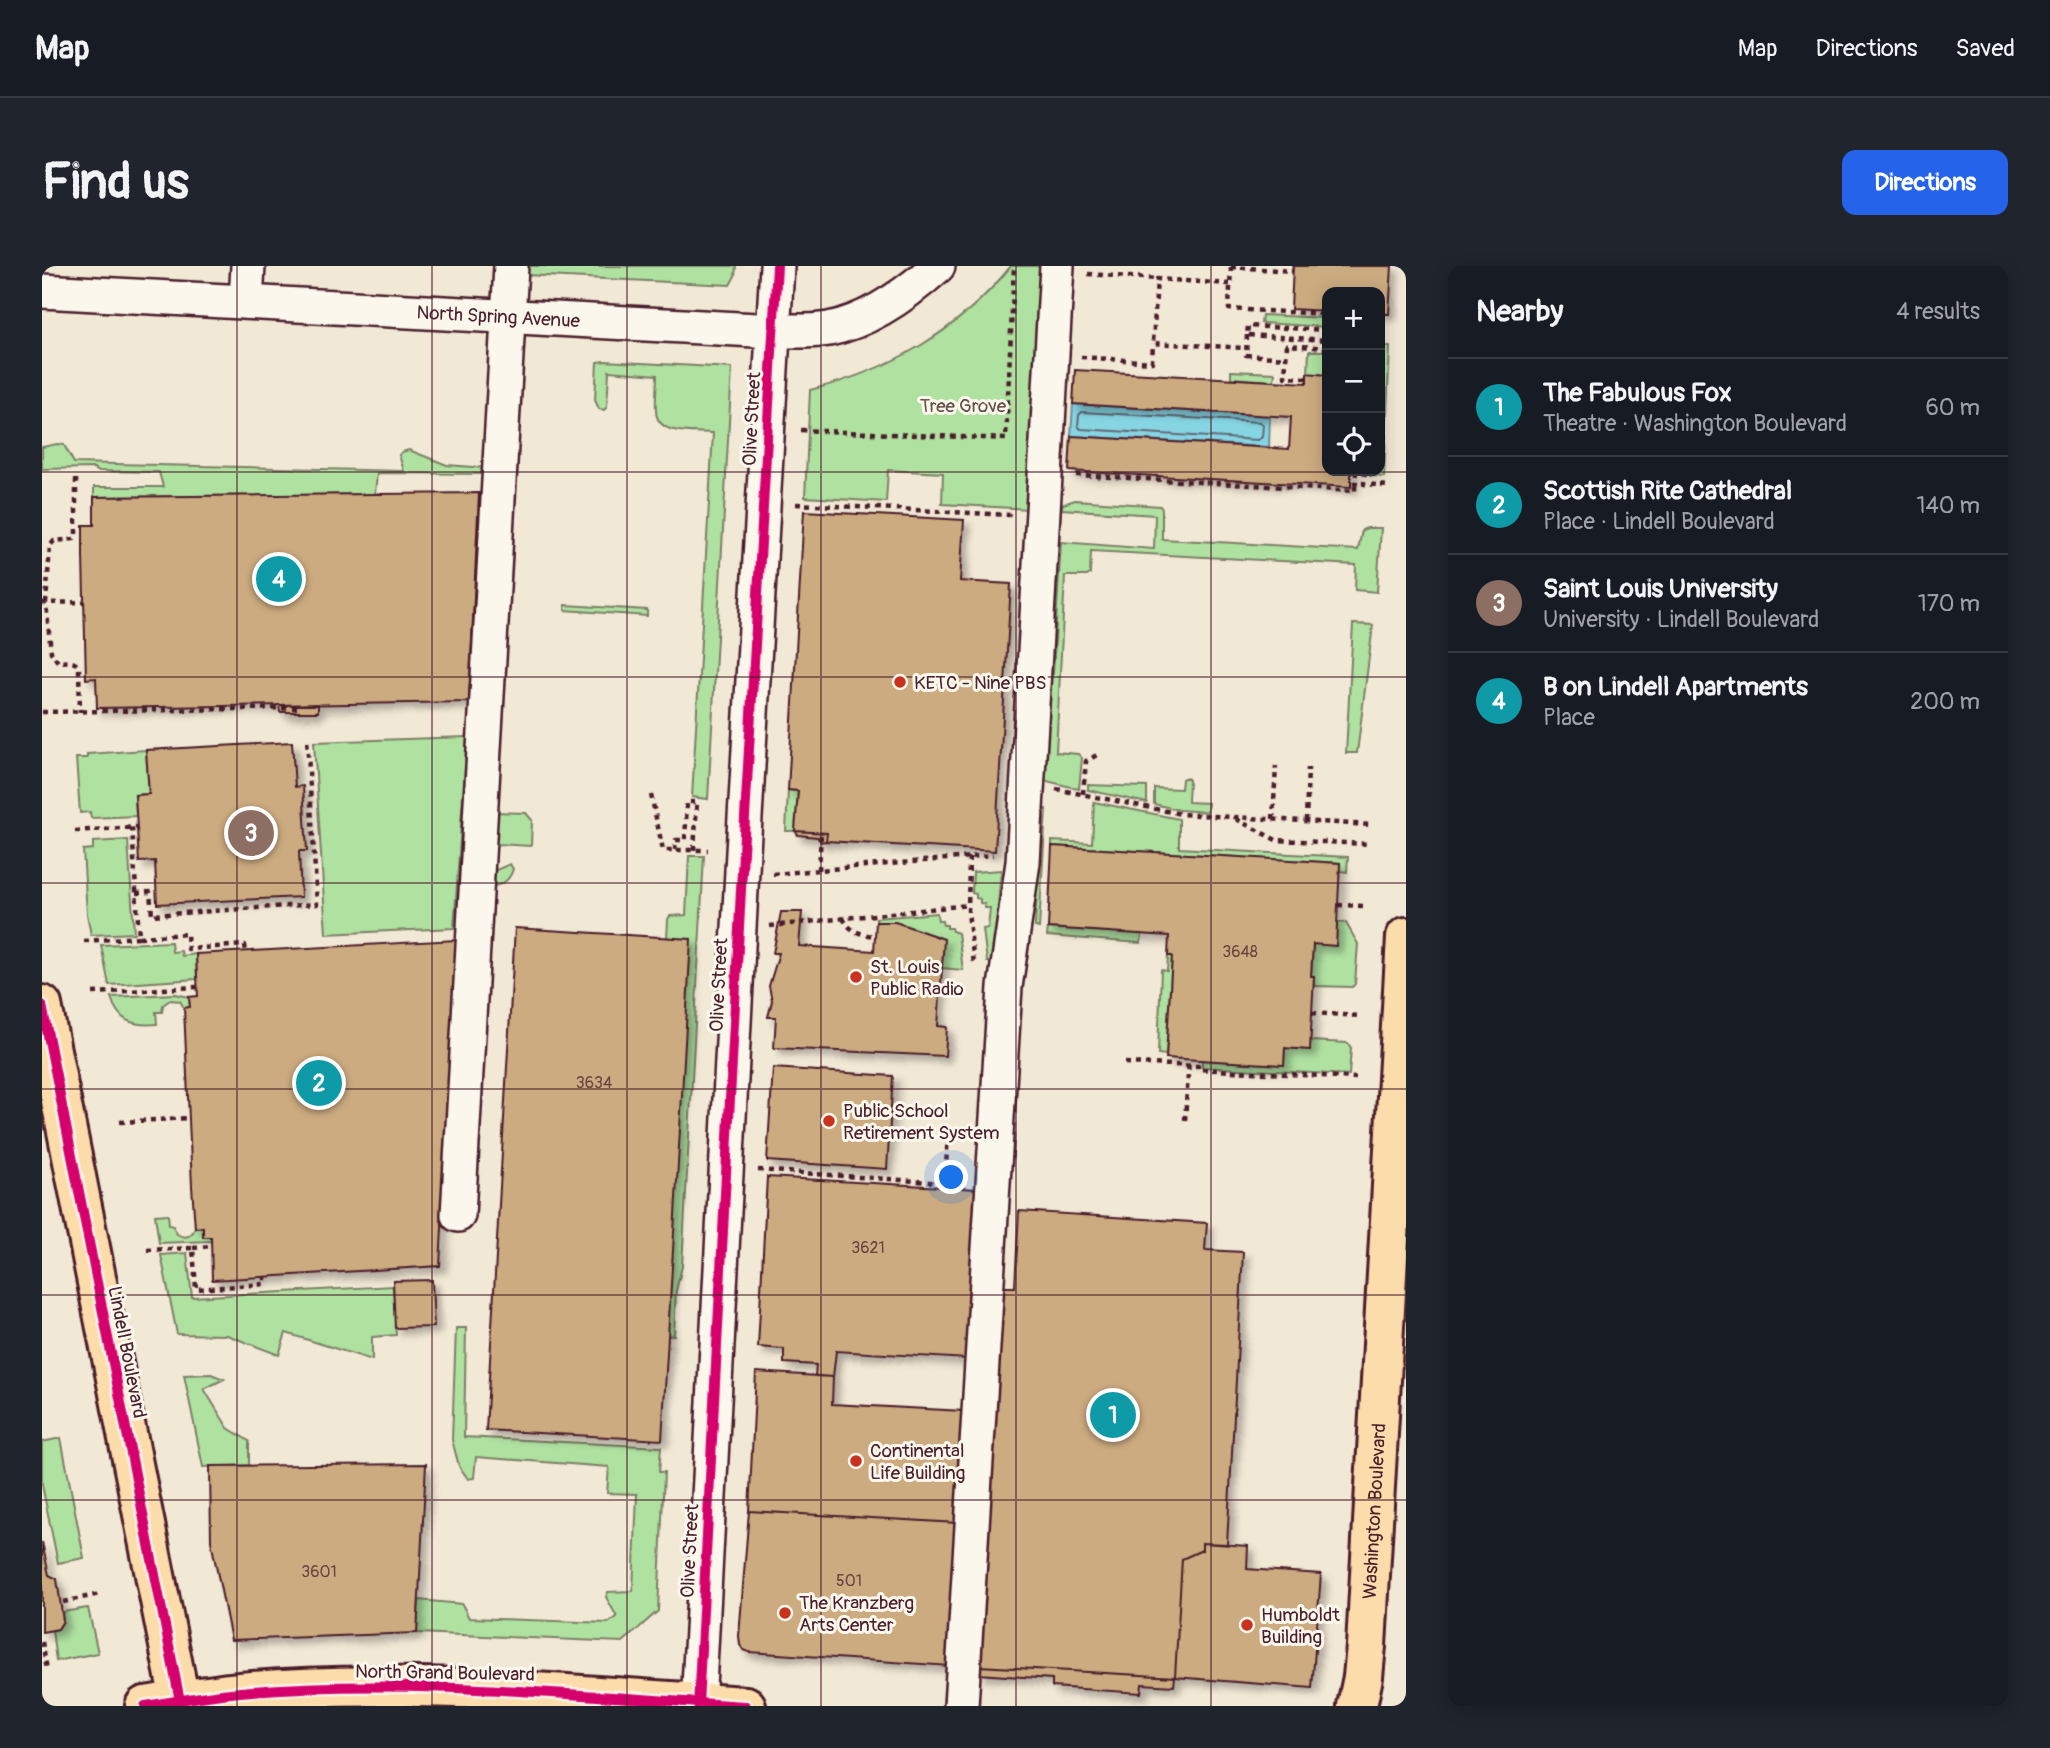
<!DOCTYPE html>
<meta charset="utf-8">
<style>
:root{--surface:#171b24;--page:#20242c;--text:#f1f3f6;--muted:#9ea1a6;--line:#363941;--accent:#2563eb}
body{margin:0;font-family:Pangolin,sans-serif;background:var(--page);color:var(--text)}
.controls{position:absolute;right:21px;top:21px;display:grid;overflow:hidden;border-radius:14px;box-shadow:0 4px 18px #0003}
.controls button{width:63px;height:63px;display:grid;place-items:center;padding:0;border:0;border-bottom:2px solid var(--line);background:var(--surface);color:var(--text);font:35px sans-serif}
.you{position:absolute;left:910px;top:912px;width:24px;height:24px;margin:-18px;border:5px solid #fff;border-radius:50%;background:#1a73e8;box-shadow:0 0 0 10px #1a73e833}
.badge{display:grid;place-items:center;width:46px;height:46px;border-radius:50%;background:var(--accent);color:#fff;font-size:23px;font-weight:700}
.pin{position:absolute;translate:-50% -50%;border:4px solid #fff;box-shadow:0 2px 7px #0006}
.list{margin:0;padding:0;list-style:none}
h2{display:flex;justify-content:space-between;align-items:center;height:91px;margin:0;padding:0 28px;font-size:30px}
h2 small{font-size:23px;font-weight:400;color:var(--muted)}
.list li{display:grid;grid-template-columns:46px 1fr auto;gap:21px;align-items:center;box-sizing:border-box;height:98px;padding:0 28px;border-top:2px solid var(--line)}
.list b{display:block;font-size:26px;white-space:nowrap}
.list p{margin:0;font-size:23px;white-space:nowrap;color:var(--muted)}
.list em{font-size:23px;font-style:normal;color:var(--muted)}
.icon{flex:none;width:38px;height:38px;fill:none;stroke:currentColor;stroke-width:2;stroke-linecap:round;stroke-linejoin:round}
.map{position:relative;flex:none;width:1364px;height:1440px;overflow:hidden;border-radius:14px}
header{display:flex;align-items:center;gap:42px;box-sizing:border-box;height:98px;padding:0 35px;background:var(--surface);border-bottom:2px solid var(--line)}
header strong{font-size:33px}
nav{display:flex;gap:38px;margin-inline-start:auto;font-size:24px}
.intro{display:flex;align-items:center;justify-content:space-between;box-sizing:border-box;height:168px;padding:0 42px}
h1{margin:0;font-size:49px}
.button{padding:18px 32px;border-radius:14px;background:var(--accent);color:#fff;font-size:24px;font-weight:700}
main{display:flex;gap:42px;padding:0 42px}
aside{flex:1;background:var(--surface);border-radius:14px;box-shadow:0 4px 18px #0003}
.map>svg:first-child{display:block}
.green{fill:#afe1a1;stroke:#7c8066;stroke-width:2}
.water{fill:#86d5e3;stroke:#6e8c99;stroke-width:2}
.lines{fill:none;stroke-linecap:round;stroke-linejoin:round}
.shore{stroke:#626875;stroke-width:2}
.building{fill:#ccab80;stroke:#4a1f2b;stroke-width:2;filter:url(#shadow)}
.minor-casing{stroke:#4a1f2b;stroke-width:38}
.major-casing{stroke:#4a1f2b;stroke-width:44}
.path{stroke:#4a1f2b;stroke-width:4.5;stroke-dasharray:5 5;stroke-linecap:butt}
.minor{stroke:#fbf7ec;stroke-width:33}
.major{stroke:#fddcac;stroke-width:38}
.cycleway-casing{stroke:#fbf7ec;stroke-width:15}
.cycleway{stroke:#d6006c;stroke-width:10}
.grid{fill:none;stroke:#4a1f2b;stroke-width:2;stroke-opacity:0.55}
.poi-dot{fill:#c8321e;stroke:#fbf7ec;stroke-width:2.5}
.labels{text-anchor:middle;stroke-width:6;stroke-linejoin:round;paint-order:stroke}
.number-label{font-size:16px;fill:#6a4240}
.street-label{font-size:19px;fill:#4a1f2b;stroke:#fbf7ec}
.park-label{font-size:19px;fill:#635048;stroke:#fbf7ec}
.poi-label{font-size:19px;fill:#4a1f2b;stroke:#fbf7ec;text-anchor:start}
</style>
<header>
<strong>Map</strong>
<nav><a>Map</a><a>Directions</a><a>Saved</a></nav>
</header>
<div class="intro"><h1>Find us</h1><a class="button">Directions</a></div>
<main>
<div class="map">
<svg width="1364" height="1440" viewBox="0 0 1364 1440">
<defs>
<filter id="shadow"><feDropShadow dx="6" dy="6" stdDeviation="3.5" flood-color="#0004"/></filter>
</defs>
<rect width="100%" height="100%" fill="#f2e8d6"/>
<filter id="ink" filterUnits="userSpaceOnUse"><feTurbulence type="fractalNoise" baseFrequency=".0143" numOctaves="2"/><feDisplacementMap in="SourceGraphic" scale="14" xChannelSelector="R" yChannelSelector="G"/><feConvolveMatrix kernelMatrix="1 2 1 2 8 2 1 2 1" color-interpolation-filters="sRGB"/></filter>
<g filter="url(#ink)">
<path class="green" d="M483 0H694L693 10 688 19 483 9Z
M969 0H999L987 243 900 238 901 207 846 204 844 236 763 231 768 124C849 104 916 66 969 0Z
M1220 49 1285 52V61L1219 57Z
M1338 81H1348L1342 211 1328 210V205H1338Z
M1267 85H1285V109L1266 108Z
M562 95 690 102 666 533 650 531 671 167C653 165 614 171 614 144 613 132 615 120 615 109L567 105 565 141 562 144 557 143 553 134 555 96Z
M1189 105 1233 107 1232 115 1189 112Z
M15 178 22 179 32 197 362 205 357 189 360 186 367 184 405 199 444 202V208L335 207 333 228 52 231V221H121L117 206 55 205 52 202 0 203V181Z
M1033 234 1118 240 1120 243V273L1316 284 1320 264 1325 262H1339L1335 326 1313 324 1314 299 1049 285 1048 308 1045 310H1023L1014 486 1036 488 1040 492 1037 523 1001 514 1006 409 1011 408 1019 276 1112 283 1113 249 1019 243 1021 238Z
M523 339 605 344V350L523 344Z
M1311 358 1331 359 1315 487H1304Z
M425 471 412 662 284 668 272 476Z
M104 484 107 528 93 529 94 550 49 552 48 546 38 547 34 492H45V488Z
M1142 512H1145L1147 514 1146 536 1166 537 1165 546 1137 544 1112 538V522L1139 523 1140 513Z
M1046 519 1105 521V537L1046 524Z
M746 524 756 525 753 565H744Z
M1052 536 1137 553V582L1306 591 1305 606 1298 605V597L1010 580V575L1050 577Z
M999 543H1004L997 662 993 661Z
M452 546 484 547 490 554 489 580 454 578 452 605 468 598 471 603C468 613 462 619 451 620Z
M86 574 92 667 49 669 45 648 41 584 51 583V576Z
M647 590H662L640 1000 634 1025 632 1069 626 1070 625 672 626 653 628 650 644 649Z
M959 604 951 697 945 696 941 663 946 662 948 642H943V638L938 637V633L934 632V628L930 627 931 606Z
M895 647 896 655H900L901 659H905V662H909L910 665 916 667 921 704 899 702 901 673 853 656H834V652Z
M1295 656 1304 657 1316 678 1313 718 1310 721 1272 720V710H1269L1271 678 1294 680Z
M1006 662 1100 668 1099 677 1005 670Z
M129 676 130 686 139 685 140 690 154 688 155 713 67 719 59 679Z
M1126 690H1130L1124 789 1116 788 1119 704 1125 705Z
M134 728 147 731 148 741 142 742 138 735 128 734 121 739 120 746H114L115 758C91 760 76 756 69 731Z
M1268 775 1306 777 1309 782 1307 809 1160 801V794L1242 799 1243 782 1268 784Z
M126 948 127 959 131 960 135 968C143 973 149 971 153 962L161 961V971H169V975L117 977 113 949Z
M145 987 150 1031 351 1020 354 1069 330 1071V1094L244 1067 237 1089 185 1069 135 1068 119 989Z
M414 1062H424L422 1171 619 1181 617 1206H622L616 1345 581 1376 375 1367 377 1334 420 1338 427 1352 566 1357 575 1351 564 1331 566 1326 591 1325 595 1228 565 1227 567 1201 434 1191 432 1212 426 1213 417 1200 410 1174Z
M169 1108 182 1113 162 1123 186 1162 207 1175V1199L161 1201 142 1109Z
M19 1172 42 1292 16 1297 0 1219V1176Z
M46 1342 56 1387 14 1395 10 1364 16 1363 21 1355 20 1346Z"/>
<path class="water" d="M1031 138 1228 150 1227 181 1029 170Z"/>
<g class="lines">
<path class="shore" d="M1040 146 1218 156 1221 159 1220 171 1216 174 1039 163 1036 160 1037 149Z"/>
</g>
<path class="building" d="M1251 0H1350L1347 48H1338V26H1285V45L1249 43Z
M1033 104 1265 117V107L1285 109V205H1309V221L1027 205 1029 170 1247 183 1249 151 1031 138Z
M437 227 427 436 55 442 54 412 44 413 41 290V259H52V231Z
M762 245 922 254 918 315 969 318 953 585 784 575 785 567 753 565 756 525 746 524Z
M276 438V446H238L237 439Z
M250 476 253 521 261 520 265 585H257L259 631 115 638 113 595 97 596 93 529 107 528 104 484Z
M753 565 785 567 784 575 779 576 775 571 756 569Z
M1010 580 1298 597 1294 680 1271 678 1269 710H1272L1268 784 1243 782 1242 799 1124 792 1130 690H1126L1127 670 1006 662Z
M739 646H760L757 680 832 685 834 656H853L902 673 896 760 905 761 903 790 732 782 734 751H726L730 735 727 720 737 687H731Z
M473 662 649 673 620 1174 444 1164Z
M415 674 398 1000 170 1014 169 971H161V961L153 962 150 920 142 742 148 741 147 731 156 730 154 688Z
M731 802 851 810 845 903 725 895Z
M725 911 935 923 926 1093 794 1085 791 1111 773 1110 774 1099 742 1097V1083L716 1081Z
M977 945 1165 957 1163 984 1201 986 1185 1278 1160 1277V1284L1140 1293 1133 1411 937 1400 958 1021H973Z
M390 1014 392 1061 353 1062 351 1015Z
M714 1106 791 1111 790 1138 922 1145 916 1257 707 1245Z
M384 1198 375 1367 189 1374 169 1275 168 1200Z
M707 1245 916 1257 908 1400 707 1386 702 1384 698 1379 697 1370Z
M0 1276 7 1309 15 1313 21 1355 16 1363 0 1366Z
M1160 1277 1206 1280 1205 1303 1279 1308 1270 1422 1133 1411 1140 1293 1160 1284Z
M937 1400 1133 1411 1132 1420 1100 1418 1099 1427 1010 1421V1413L936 1408Z"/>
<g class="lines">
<defs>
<g id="minor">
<path id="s1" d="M0 25 732 65C750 65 769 66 787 63 828 55 866 27 896 0"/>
<path d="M204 36 206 0"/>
<path d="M416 949 469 0"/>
<path d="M656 1440 701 586 735 0"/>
<path d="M919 1440 963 721 981 596 1015 0"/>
</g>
<g id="major">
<path d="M0 739 139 1440"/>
<path d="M103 1440C134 1435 166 1429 198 1426 366 1411 536 1430 704 1440"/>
<path id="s2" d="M1315 1440 1321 1411 1324 1380 1364 671"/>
</g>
</defs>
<use href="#minor" class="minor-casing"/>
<use href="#major" class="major-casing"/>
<path class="path" d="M1189 1 1187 43 1285 48
M1189 1 1251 5
M1046 8 1115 13
M1188 18 1115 13 1111 77 1205 82
M1285 64 1206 60 1205 69 1285 74
M1205 69 1204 89 1244 92
M1039 91 1110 96 1111 77
M1265 112 1243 111 1245 79 1285 82
M759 164 964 173 972 0
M1314 205 1313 217 1322 218
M1323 205 1322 218 1348 220
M1034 209 1313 225V217
M34 213V269L32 273 12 275 8 280 4 337 9 386 16 396C24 396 33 393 37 402L38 446
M754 238 970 249
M0 337 42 336
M0 446 258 442V438
M1014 523 1139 548 1329 559
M1041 528 1044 495 1055 489
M609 529 621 584H666
M1194 553 1234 574 1328 578
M1231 553 1234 500
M1264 555 1266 502
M33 565 95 561
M633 584 634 574H643L645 536H655L652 584
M927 591 926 646 932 698
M777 604 779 567
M731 608 951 589
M94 627 108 626 110 649 275 638 265 472
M1296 639 1324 640
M801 652C808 666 818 668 833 670
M728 660 926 639
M97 671 145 668 146 683 203 679 204 686
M42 675 97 671 90 561
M51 727 155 721
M1270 747 1318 750
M1083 797 1156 800V803L1314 812
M1143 854 1147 793
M78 856 147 852
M716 904 903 917 906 867
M151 982 169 980
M105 984 151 982 154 1023 223 1018V1011
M21 1336 58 1328
M0 1376 5 1403"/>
<use href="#minor" class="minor"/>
<use href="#major" class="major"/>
<defs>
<path id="cycleway" d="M0 739 139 1440
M103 1440C134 1435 166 1429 198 1426 366 1411 536 1430 704 1440
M656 1440 701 586 735 0"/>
</defs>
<use href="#cycleway" class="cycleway-casing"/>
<use href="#cycleway" class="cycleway"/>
</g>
</g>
<path class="grid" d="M195 0V1440M390 0V1440M585 0V1440M779 0V1440M974 0V1440M1169 0V1440M0 206H1364M0 411H1364M0 617H1364M0 823H1364M0 1029H1364M0 1234H1364"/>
<g class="poi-dot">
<circle cx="858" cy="416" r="7"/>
<circle cx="814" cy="711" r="7"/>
<circle cx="787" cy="855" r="7"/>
<circle cx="814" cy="1195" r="7"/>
<circle cx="743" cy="1347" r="7"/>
<circle cx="1205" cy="1359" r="7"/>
</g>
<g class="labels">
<g class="number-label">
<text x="1198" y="691">3648</text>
<text x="552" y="822">3634</text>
<text x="826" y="987">3621</text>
<text x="277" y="1311">3601</text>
<text x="807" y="1320">501</text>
</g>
<g class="street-label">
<text dy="7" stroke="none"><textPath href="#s1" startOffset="457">North Spring Avenue</textPath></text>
<text transform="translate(709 153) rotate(-87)" y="7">Olive Street</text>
<text transform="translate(676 719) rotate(-87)" y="7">Olive Street</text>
<text transform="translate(86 1086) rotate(79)" y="7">Lindell Boulevard</text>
<text dy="7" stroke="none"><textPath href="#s2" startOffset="196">Washington Boulevard</textPath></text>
<text transform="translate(647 1285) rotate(-87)" y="7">Olive Street</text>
<text transform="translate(403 1406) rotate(1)" y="7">North Grand Boulevard</text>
</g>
<g class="park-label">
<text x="921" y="146">Tree Grove</text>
</g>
<g class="poi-label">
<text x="872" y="423">KETC - Nine PBS</text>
<text x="828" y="707">St. Louis<tspan x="828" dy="22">Public Radio</tspan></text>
<text x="801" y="851">Public School<tspan x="801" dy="22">Retirement System</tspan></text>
<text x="828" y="1191">Continental<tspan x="828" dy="22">Life Building</tspan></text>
<text x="757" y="1343">The Kranzberg<tspan x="757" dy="22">Arts Center</tspan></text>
<text x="1219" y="1355">Humboldt<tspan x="1219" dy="22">Building</tspan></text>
</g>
</g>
</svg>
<div class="controls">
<button>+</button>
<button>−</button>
<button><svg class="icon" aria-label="locate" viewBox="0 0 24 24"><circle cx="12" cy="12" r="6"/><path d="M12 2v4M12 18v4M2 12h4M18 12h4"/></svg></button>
</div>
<div class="you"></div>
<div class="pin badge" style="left:1071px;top:1149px;background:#0f9aa8">1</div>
<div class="pin badge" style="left:277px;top:817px;background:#0f9aa8">2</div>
<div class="pin badge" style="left:209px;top:567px;background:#8d6e63">3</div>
<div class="pin badge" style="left:237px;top:313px;background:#0f9aa8">4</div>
</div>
<aside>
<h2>Nearby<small>4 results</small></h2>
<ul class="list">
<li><span class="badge" style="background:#0f9aa8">1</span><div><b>The Fabulous Fox</b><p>Theatre · Washington Boulevard</p></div><em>60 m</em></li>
<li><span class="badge" style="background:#0f9aa8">2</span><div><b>Scottish Rite Cathedral</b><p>Place · Lindell Boulevard</p></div><em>140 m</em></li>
<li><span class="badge" style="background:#8d6e63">3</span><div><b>Saint Louis University</b><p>University · Lindell Boulevard</p></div><em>170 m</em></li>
<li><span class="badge" style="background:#0f9aa8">4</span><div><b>B on Lindell Apartments</b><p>Place</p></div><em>200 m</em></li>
</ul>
</aside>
</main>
